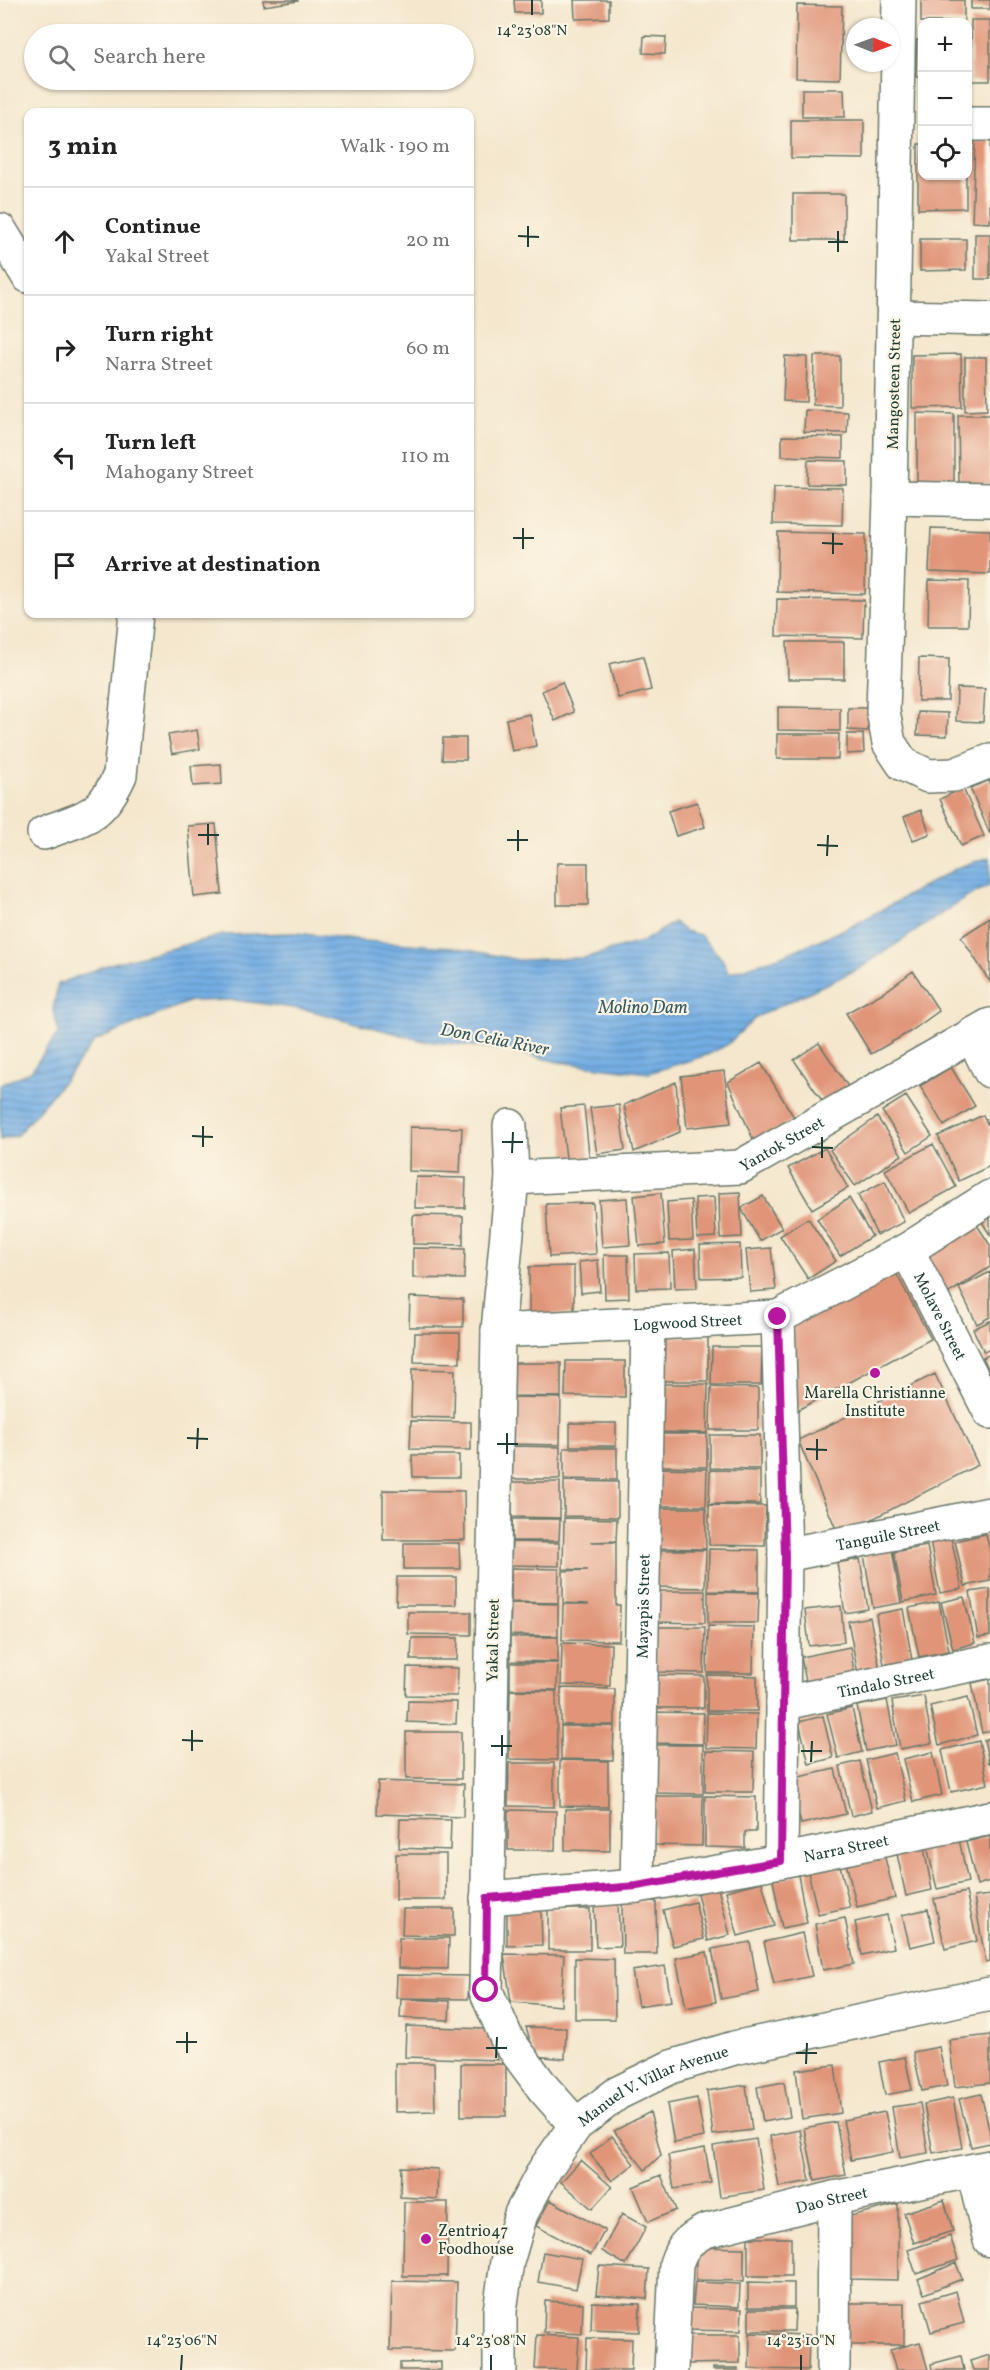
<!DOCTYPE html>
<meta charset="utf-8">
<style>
:root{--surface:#fff;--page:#f2f2f2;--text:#222;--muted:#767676;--line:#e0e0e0}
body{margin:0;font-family:Vollkorn,serif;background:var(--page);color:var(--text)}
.controls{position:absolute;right:18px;top:18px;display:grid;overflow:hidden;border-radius:12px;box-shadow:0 2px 4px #0004}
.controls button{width:54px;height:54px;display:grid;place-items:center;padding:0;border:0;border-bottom:2px solid var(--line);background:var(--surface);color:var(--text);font:30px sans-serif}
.compass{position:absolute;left:846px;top:18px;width:54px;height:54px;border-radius:50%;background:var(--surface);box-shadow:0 2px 4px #0004;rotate:91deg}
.stop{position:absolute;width:18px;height:18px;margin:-14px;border:4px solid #b5179e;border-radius:50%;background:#fff}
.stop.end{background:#b5179e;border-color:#fff;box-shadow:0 2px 6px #0008}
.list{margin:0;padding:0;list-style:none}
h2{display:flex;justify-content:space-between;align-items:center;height:78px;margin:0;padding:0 24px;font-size:26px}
h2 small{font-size:20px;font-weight:400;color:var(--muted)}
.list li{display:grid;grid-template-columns:39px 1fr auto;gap:18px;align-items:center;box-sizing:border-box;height:108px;padding:0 24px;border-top:2px solid var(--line)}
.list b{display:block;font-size:22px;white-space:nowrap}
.list p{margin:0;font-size:20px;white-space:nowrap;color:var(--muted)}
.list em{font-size:20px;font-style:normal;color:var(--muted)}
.icon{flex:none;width:33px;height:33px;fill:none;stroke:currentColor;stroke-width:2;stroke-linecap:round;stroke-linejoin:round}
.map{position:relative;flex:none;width:990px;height:2370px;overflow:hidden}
.search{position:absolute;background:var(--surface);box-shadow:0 2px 4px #0004;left:24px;top:24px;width:450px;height:66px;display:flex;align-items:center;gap:15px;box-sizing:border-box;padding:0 21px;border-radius:33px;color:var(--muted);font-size:22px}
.panel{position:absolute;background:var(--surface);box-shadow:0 2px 4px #0004;left:24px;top:108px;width:450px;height:510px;border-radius:12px}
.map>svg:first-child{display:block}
.water{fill:url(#water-rules);stroke:#4a768c;stroke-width:1.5}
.building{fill:#e09579}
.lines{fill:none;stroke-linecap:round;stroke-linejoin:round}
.minor-casing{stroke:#6a786a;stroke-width:36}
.minor{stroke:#fff;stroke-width:33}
.route{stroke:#b5179e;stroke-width:8}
.ticks{fill:none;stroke:#1f3d34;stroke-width:2}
.poi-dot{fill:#b5179e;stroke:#fcf5e5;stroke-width:2}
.labels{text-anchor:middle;stroke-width:4.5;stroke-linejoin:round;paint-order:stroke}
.street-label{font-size:16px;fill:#1f3d34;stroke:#fcf5e5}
.poi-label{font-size:16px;fill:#1f3d34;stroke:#fcf5e5}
.water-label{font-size:18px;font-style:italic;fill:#345960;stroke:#fcf5e5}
.ticks-label{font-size:15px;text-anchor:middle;fill:#1f3d34;stroke:#fcf5e5;stroke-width:4.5;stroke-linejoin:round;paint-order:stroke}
</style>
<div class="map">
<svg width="990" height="2370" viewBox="0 0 990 2370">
<defs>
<pattern id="water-rules" width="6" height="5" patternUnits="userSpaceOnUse" patternTransform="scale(1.5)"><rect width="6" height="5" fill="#74aee4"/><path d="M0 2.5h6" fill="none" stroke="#5f8fba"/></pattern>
</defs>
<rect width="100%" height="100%" fill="#fcf5e5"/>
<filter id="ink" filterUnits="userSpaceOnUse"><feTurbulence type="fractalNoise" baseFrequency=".0167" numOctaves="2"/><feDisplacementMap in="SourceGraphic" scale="12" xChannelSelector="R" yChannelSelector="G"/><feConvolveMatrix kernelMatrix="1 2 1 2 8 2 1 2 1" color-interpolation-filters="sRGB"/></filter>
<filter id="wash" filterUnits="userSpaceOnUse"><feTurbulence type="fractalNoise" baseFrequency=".008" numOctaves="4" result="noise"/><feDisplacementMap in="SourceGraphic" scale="24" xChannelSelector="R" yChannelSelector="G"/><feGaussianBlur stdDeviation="1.35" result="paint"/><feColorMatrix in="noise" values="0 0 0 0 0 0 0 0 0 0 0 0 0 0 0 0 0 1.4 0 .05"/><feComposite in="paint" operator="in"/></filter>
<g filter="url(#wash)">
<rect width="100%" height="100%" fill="#f4e7cd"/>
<path class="water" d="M990 857V885L967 897 860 968 756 1017 727 1045 707 1055 649 1073 558 1062 505 1049 424 1041 308 1010 235 1000 190 1001 95 1041 56 1090 17 1135 0 1140V1085L31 1071 59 1032 53 1010 58 984 110 964 223 935 296 933 363 941 453 947 518 960 584 958 644 941 674 922 685 931 700 935 722 959 729 973 779 957 852 926 959 867Z"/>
<g id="blocks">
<path class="building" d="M263 0H297L298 1 264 6Z
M514 0H541V13H515Z
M574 0H609V18L575 19Z
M921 0H964V22H921Z
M971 0H990V9H971Z
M797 5 842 6 840 79 796 78Z
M971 20H990V81H971Z
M644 36 666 37 665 54 643 53Z
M917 40H922V77H916Z
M802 89H844L845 117H802Z
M791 120H864V159L791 158Z
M975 140 990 141V223L972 222Z
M918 144H922V176H966V208L918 209Z
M793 194H844V240H793Z
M975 234H990V279H975Z
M920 239H966V270L920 271Z
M961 354 962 407 912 408V355Z
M785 356 807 357 806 402 783 401Z
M814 356H840V406L813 405Z
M965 357H986L987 410 965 411Z
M805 410 848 412 847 433 804 432Z
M917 413 954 414V482H917Z
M958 415H990V484L959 485Z
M782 436 843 437V458L782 456Z
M808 460 847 461V485L807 484Z
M774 487 843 488 842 525 773 524Z
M931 528 990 530V574L929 572Z
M778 532 866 534 865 594 777 592Z
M929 580 969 581 968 626H928Z
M777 599 864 600 863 638 776 636Z
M787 642H844V679H788Z
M643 656 651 690 618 698 609 664Z
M919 658 949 659 948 701H918Z
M562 682 574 712 555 721 542 691Z
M957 688 985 689 983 722 956 721Z
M778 707 840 708V731L778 730Z
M848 708H868V731L848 730Z
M918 712 948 713 947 736 917 735Z
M530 714 536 746 512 751 506 719Z
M197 730 200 749 172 754 168 735Z
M777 734H839L838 759H777Z
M847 734H863L864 753 847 754Z
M443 738H466V760H442Z
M221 764 222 784 193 786 191 766Z
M990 780V834L970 788Z
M963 788 984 836 961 846 940 799Z
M697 802 705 827 676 836 668 811Z
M921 810 930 834 913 840 904 817Z
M216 824 222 894 194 897 188 826Z
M557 863H588V905H557Z
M990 918V982L961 937Z
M913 971 939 1011 911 1031 871 1054 846 1013 886 991Z
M819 1043 849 1088 825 1105 794 1060Z
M761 1063 795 1119 755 1144 728 1082Z
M951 1067 975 1106 944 1126 920 1086Z
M724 1071 731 1123 687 1128 681 1076Z
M676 1082 680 1132 634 1152 624 1105Z
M906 1096 932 1136 908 1152 882 1111Z
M619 1105 625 1150 597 1154 590 1108Z
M584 1106 590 1164 567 1166 560 1108Z
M983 1115 990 1130V1166L959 1181 938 1136Z
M877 1117 902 1155 855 1186 830 1150Z
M410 1127 462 1128 460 1173 409 1171Z
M933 1144 956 1187 909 1213 885 1170Z
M825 1148 848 1188 812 1209 788 1168Z
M416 1177 466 1178 465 1208H415Z
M885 1181 904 1222 877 1235 858 1195Z
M740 1192 742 1237 720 1238 719 1193Z
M661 1193 665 1244 639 1246 634 1196Z
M763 1196 782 1228 760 1241 741 1208Z
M714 1197 716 1237 697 1238 695 1198Z
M627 1198 630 1245 602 1247 599 1200Z
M849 1198 872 1236 840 1256 817 1219Z
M691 1200 693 1240 669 1241 667 1202Z
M593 1203 596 1254 549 1257 546 1204Z
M413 1215 463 1216V1245L413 1244Z
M990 1215V1235L981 1220Z
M808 1218 836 1261 808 1279 780 1236Z
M977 1225 990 1245V1267L946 1295 923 1258Z
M740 1244 741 1277 701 1278 700 1245Z
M413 1248 465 1249 464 1279 413 1278Z
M771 1248 776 1290 750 1292 746 1250Z
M695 1249 697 1288 675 1289 673 1251Z
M669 1253 670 1288 636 1289 635 1254Z
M604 1255H628L629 1298 605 1299Z
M598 1260 600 1291 581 1293 579 1262Z
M574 1266V1314L529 1315V1267Z
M895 1271 931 1339 794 1412 793 1325Z
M990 1272V1317L977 1324 959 1288Z
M410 1297 463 1299V1327H409Z
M990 1321V1349L984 1352 973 1329Z
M415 1333H460V1363L414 1362Z
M657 1336 708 1337V1381H656Z
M712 1347H762L761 1385H711Z
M990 1354V1372L983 1358Z
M566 1361H625V1397L565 1396Z
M514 1363H561V1397L513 1396Z
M412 1369 455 1370 454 1418 411 1417Z
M935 1374 978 1465 839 1536 798 1440Z
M651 1384H708L707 1433 651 1432Z
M711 1387 758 1388V1430H710Z
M513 1397 561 1398 560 1445 513 1444Z
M411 1421 471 1422V1450L410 1449Z
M570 1423H616V1446H570Z
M658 1434H707V1467L657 1466Z
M710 1435H760V1469L710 1468Z
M513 1446 560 1447V1479H512Z
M564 1448H617V1480L564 1479Z
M412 1455H459V1477H413Z
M658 1468 707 1469 706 1506H657Z
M710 1470 760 1471V1504H709Z
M564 1481 618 1482V1517L564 1516Z
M512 1482H560V1518L512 1517Z
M383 1490 464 1491 465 1540H383Z
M709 1505 766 1506 765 1546 709 1545Z
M657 1508H706V1549L657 1548Z
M564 1518 617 1519 616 1541 591 1542H616V1605H620L619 1641 562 1640 563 1604H589L563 1603V1571L588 1570 563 1569Z
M512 1519H560L559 1541H512Z
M986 1534 990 1552V1581L965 1586 955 1541Z
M951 1537 962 1589 940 1593 930 1541Z
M512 1542 559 1543V1566L511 1565Z
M404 1543H459L460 1569H404Z
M927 1546 936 1595 903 1602 894 1552Z
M709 1549 759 1550V1592L708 1591Z
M892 1549 901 1603 873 1608 864 1554Z
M655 1550H706L705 1588 654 1587Z
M860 1559 868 1609 845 1613 837 1563Z
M511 1568 559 1569 558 1603 511 1602Z
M397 1577H456V1605H396Z
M990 1589V1636L978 1638 970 1592Z
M657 1591H705V1623L656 1622Z
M708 1592 759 1593 758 1623H708Z
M964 1597 975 1643 953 1649 941 1602Z
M939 1602 949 1651 919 1657 909 1608Z
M511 1603 558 1604V1636L510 1635Z
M841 1606 844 1642 809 1646 805 1610Z
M903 1609 912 1660 884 1665 876 1614Z
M408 1612H471V1635L408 1634Z
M870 1617 880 1670 858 1674 848 1621Z
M708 1626 754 1627 753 1673H707Z
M655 1627H705L704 1673 655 1672Z
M510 1637H558V1662L510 1661Z
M412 1638H458L457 1660H411Z
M562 1643 611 1644 610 1686 561 1685Z
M850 1647 855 1677 807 1686 801 1657Z
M510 1663H558L557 1690 510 1689Z
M407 1667 458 1668 457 1696 406 1695Z
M653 1675 704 1676V1708H653Z
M707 1675 757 1676V1711H707Z
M990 1679V1731L982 1733 972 1683Z
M561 1688 615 1689V1725H561Z
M510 1690 556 1691 557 1760 509 1759Z
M924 1696 932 1743 900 1749 892 1701Z
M968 1697 977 1735 939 1745 930 1706Z
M887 1700 896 1745 866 1751 857 1706Z
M408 1701 457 1702 456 1724 407 1722Z
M852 1708 862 1752 838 1758 827 1714Z
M652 1712 704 1713 703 1744 652 1743Z
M707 1713 757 1714 756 1749 706 1748Z
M823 1716 833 1758 809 1764 799 1722Z
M561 1726H614L613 1760 561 1759Z
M406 1732H461V1779H406Z
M990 1738V1763H989L984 1740Z
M979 1741 988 1784 951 1792 942 1750Z
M653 1745H703V1794L653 1793Z
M706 1751 754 1752 753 1792H705Z
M933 1752 942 1795 913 1802 903 1759Z
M895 1753 906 1801 877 1808 866 1760Z
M560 1760 608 1761V1807L560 1806Z
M860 1761 872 1811 851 1816 840 1766Z
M509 1763H554V1807L508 1806Z
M835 1769 846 1814 801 1824 790 1779Z
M378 1781 464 1784 463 1817 377 1814Z
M654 1796H703L702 1846 653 1845Z
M705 1796 756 1797V1832H745V1848L705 1847Z
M565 1809H610V1851L565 1850Z
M508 1810 556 1811 555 1850H508Z
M400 1819 451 1820 450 1850 399 1848Z
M990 1836V1881L977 1885 966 1842Z
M959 1839 968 1882 937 1889 927 1846Z
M924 1848 932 1890 906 1896 897 1854Z
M883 1850 895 1898 857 1907 845 1859Z
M396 1854H446V1900H396Z
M839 1861 850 1907 818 1914 807 1868Z
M798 1875 807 1923 782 1928 773 1880Z
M762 1882 774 1926 738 1936 726 1891Z
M718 1888 730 1935 708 1941 697 1893Z
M966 1892 977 1941 945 1949 934 1899Z
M990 1895V1962L986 1963 974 1897Z
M656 1901 657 1954H623L622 1902Z
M695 1902 704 1939 673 1946 663 1910Z
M618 1904 620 1946 596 1947 594 1905Z
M403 1909H454V1936L402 1935Z
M507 1909H541L542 1945 507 1946Z
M548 1909H590V1950H548Z
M928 1909 935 1941 910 1947 902 1915Z
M887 1915 894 1948 862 1955 855 1922Z
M845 1918 854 1964 823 1970 815 1924Z
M802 1933 812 1976 774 1984 764 1942Z
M399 1938H449L448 1969 398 1968Z
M750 1942 759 1992 721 1999 712 1949Z
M707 1952 716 2002 686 2008 676 1958Z
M504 1954 564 1955 561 2006 511 2002Z
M575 1958 614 1959 615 2019H575Z
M665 1966 671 2001 638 2006 632 1971Z
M397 1975 469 1976 468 1999 396 1998Z
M401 1999 450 2001 449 2020 400 2018Z
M406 2026 485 2029 498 2060 405 2057Z
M526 2027 566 2028 565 2059 535 2056Z
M990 2035V2083L955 2087 949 2040Z
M939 2047 947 2086 922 2091 913 2052Z
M905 2057 912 2090 885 2095 879 2062Z
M395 2063H434L435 2111 395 2112Z
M461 2064H506V2116H461Z
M835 2065 841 2113 802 2119 796 2070Z
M784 2082 790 2117 763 2122 757 2087Z
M746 2085 752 2130 713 2135 707 2091Z
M981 2094 990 2133V2143L971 2147 959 2099Z
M697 2098 704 2137 674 2143 667 2104Z
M953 2098 962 2148 933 2153 924 2104Z
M920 2103 928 2153 900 2158 892 2107Z
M650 2112 661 2155 645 2170 614 2131Z
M885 2112 893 2152 851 2160 843 2120Z
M836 2122 846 2175 815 2181 804 2128Z
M800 2130 810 2181 779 2187 770 2136Z
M612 2136 634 2164 612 2181 590 2154Z
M756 2139 764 2190 720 2197 713 2146Z
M705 2148 711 2183 674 2189 668 2155Z
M581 2160 612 2187 592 2209 561 2182Z
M401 2167 438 2169 437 2199 400 2197Z
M661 2175 676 2210 648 2222 633 2187Z
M550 2200 605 2230 591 2255 536 2226Z
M944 2200 953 2231 914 2243 904 2213Z
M404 2202H448L447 2276H403Z
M898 2204V2280L849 2279 850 2216Z
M622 2214 646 2227 626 2265 602 2251Z
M950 2236 958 2260 916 2274 908 2250Z
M748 2238H791V2276H748Z
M696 2247 744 2248V2281L696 2280Z
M543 2252 582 2259 576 2289 538 2282Z
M956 2263 962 2279 924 2294 918 2279Z
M599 2266 649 2269 647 2299 596 2295Z
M392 2281 457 2282 455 2351 390 2350Z
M695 2282 740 2284 739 2307 693 2305Z
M748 2282 794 2283V2307H748Z
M956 2291 964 2323 931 2332 922 2301Z
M545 2301 583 2303 582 2334 544 2332Z
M592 2302 640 2304 639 2332 591 2330Z
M840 2303H904V2345H840Z
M682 2308 742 2309 741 2331 682 2330Z
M749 2309H795L794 2331H749Z
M750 2333 809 2335 808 2370 749 2369Z
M537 2335 579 2337 577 2370 535 2369Z
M683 2335H740V2363L683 2364Z
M587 2338 632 2339 631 2370H586Z
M920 2342 928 2370H896L890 2350Z
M990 2355V2370H973L970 2361Z
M961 2356 964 2370H932L931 2364Z
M441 2362V2370H400V2363Z
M713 2368H738V2370H713Z"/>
</g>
</g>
<g filter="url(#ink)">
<use href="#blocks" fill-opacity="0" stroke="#6a786a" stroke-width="1.5"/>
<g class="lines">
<defs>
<g id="minor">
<path d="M899 0 890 498 883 711 889 743 903 764 928 776 954 775 990 761"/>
<path d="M968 124H990"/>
<path d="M0 230 28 276"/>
<path d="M894 317 990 319"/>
<path d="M890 498 990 500"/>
<path d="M44 833C85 817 100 819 120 775L136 614"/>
<path d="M972 1035 990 1071"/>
<path d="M510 1126 512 1178 498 1331 486 1991 507 2039 544 2089 576 2125"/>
<path id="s1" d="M512 1178 740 1167 990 1025"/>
<path id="s2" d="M907 1250 990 1412"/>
<path d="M778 1317 785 1555 781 1861"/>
<path id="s3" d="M498 1331 778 1317 907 1250 990 1197"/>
<path id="s4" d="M785 1555 990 1514"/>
<path id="s5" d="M783 1703 990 1661"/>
<path id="s6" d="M637 1886 648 1325"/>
<path id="s7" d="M487 1898 637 1886 781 1861 990 1818"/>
<path d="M973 2171 990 2240"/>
<path d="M833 2367 834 2198"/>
<path id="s8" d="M500 2370V2311L507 2262 521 2214 545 2169 576 2125 618 2093 671 2067 734 2048 990 1994"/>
<path id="s9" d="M671 2370 676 2264C682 2246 688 2240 705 2231L834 2198 990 2167"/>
</g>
</defs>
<use href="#minor" class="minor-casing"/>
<use href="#minor" class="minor"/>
</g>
</g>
<g class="lines" filter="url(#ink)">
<path class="route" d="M486 1990 487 1898 637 1886 781 1861 785 1556 778 1317"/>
</g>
<path class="ticks" d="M532 15V0M518 236 539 237M828 242H848M528 247V226M838 252V231M513 538H534M822 543 843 544M523 549V528M833 554V533M198 835H219M507 840H528M208 845V824M817 845 838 846M518 851V830M827 856 828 835M192 1136 213 1137M502 1142H523M203 1147V1126M812 1147 833 1148M512 1153 513 1132M822 1158V1137M187 1438 208 1439M497 1444H518M197 1449 198 1428M806 1449 827 1450M507 1454V1433M817 1460V1439M182 1740 203 1741M491 1746H512M192 1751V1730M801 1751H822M502 1756V1735M811 1762 812 1741M176 2042H197M486 2048H507M187 2053V2032M796 2053H817M496 2058 497 2037M806 2064 807 2043M181 2370 182 2355M491 2370V2355M801 2370V2355"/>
<g class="poi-dot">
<circle cx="875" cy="1373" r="6"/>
<circle cx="426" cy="2239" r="6"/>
</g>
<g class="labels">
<g class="street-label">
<text transform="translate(893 384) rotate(-89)" y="6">Mangosteen Street</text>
<text dy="6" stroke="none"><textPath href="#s1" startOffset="276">Yantok Street</textPath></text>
<text dy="6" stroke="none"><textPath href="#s2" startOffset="74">Molave Street</textPath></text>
<text dy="6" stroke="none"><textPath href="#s3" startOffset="190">Logwood Street</textPath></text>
<text dy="6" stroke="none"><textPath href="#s4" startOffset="105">Tanguile Street</textPath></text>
<text dy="6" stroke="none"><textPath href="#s6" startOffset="280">Mayapis Street</textPath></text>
<text transform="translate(492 1640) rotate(-89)" y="6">Yakal Street</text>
<text dy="6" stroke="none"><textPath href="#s5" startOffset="105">Tindalo Street</textPath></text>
<text dy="6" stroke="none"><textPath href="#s7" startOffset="363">Narra Street</textPath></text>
<text dy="6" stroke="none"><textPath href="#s8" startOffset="351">Manuel V. Villar Avenue</textPath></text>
<text dy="6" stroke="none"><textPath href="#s9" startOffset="282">Dao Street</textPath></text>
</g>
<g class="poi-label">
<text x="875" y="1398">Marella Christianne<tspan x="875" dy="18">Institute</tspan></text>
<text x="438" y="2236" text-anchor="start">Zentrio47<tspan x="438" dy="18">Foodhouse</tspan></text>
</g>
<g class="water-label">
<text x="643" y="1013">Molino Dam</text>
<text transform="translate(495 1039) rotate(11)" y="6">Don Celia River</text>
</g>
</g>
<g class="ticks-label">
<text x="532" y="35">14°23'08"N</text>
<text x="182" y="2345">14°23'06"N</text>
<text x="491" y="2345">14°23'08"N</text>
<text x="801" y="2345">14°23'10"N</text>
</g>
</svg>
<div class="controls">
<button>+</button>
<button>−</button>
<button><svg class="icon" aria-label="locate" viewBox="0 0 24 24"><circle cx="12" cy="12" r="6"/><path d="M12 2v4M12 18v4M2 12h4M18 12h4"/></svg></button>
</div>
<svg class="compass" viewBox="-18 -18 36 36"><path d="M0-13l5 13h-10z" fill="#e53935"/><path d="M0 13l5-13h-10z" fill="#767676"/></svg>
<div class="stop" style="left:486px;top:1990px"></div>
<div class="stop end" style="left:778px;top:1317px"></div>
<div class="search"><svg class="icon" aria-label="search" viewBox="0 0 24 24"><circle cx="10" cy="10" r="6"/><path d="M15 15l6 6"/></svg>Search here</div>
<section class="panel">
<h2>3 min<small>Walk · 190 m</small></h2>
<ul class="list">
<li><svg class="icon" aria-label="ahead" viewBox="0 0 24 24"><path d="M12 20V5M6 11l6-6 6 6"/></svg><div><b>Continue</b><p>Yakal Street</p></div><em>20 m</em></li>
<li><svg class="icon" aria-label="right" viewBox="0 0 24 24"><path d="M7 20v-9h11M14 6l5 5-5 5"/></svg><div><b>Turn right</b><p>Narra Street</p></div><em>60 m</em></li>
<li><svg class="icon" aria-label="left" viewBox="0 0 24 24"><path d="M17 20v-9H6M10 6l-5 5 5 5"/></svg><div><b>Turn left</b><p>Mahogany Street</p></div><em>110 m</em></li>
<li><svg class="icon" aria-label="arrive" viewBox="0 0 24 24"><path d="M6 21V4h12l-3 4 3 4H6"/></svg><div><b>Arrive at destination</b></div></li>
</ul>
</section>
</div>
